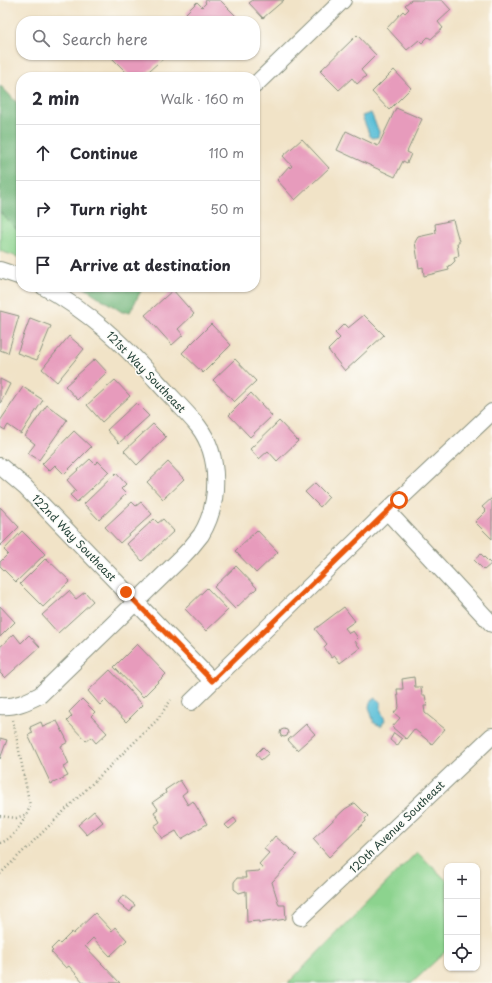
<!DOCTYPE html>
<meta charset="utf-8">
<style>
:root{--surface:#fff;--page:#f2f2f3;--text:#2b2b33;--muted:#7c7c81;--line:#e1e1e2}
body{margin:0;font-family:"Playpen Sans",sans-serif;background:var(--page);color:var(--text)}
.controls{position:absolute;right:12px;bottom:12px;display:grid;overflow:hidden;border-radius:8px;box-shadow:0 1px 3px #0004}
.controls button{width:36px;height:36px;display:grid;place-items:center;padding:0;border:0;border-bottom:1px solid var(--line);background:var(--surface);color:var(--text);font:20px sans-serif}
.stop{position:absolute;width:12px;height:12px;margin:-9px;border:3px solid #ea580c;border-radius:50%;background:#fff}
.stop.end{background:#ea580c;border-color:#fff;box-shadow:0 1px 4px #0008}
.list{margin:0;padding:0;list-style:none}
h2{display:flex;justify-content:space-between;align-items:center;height:52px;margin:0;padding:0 16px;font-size:17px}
h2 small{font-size:13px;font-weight:400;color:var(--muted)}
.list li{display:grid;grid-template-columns:26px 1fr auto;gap:12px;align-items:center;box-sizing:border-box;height:56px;padding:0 16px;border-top:1px solid var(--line)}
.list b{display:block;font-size:15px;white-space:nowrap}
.list em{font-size:13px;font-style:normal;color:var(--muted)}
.icon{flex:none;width:22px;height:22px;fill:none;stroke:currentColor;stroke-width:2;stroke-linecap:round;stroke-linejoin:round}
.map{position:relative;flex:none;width:492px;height:983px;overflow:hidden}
.search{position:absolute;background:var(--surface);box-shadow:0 1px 3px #0004;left:16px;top:16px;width:244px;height:44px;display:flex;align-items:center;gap:10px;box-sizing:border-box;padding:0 14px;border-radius:16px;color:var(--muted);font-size:15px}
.panel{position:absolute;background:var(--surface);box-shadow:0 1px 3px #0004;left:16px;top:72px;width:244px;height:220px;border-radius:16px}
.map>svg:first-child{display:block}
.green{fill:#8cd38e;stroke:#568861}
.forest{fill:#71b579;stroke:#487956}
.water{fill:#59bed7;stroke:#3c7e86}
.building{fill:#e79bbc}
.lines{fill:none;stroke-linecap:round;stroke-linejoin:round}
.minor-casing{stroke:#88907e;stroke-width:18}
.path{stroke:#88907e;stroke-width:2.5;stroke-dasharray:1 3;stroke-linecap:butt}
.minor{stroke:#fff;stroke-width:16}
.route{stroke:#ea580c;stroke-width:5}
.labels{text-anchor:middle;stroke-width:3;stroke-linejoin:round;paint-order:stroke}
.street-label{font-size:11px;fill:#1f3d34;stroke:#fdfcf7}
</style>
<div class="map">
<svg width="492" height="983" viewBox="0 0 492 983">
<rect width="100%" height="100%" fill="#fdfcf7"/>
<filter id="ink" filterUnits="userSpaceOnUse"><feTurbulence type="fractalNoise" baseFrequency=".025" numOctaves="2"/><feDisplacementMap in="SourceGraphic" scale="8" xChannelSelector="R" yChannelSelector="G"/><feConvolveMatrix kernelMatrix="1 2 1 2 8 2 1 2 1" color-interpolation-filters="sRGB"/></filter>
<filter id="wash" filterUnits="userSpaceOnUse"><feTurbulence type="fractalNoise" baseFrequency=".012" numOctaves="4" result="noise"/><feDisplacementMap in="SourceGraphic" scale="16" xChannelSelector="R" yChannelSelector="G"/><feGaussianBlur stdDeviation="0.9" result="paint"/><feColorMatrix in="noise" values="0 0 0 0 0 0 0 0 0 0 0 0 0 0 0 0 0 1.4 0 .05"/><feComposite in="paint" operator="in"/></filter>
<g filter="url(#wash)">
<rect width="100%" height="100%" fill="#f1e3c7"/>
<path class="green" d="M0 212 21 233V258L0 251Z
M417 852 447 881V950L412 983H288Z"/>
<path class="forest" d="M0 85 21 107V233L0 212Z
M83 287H143L130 312H122Z"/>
<path class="water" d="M371 113 379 132 378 137 373 138 370 136 362 116Z
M376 698 381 703V711L385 720 381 726 374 723 369 707 370 702Z"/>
<g id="blocks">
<path class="building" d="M206 0H220L239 19 237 21H184L189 17 186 13 197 2 202 7 206 3 205 2Z
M253 0H284L263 18 249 3Z
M411 0H442L451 10 438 22 443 28 431 39 428 37 422 43 419 40 407 50 387 28 403 11 405 13 409 9 405 5Z
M357 35 376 55 361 70 366 76 357 84 352 78 339 90 320 71Z
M116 55H165L166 56 142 77H131L112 58Z
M394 70 411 88 389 110 372 92Z
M396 108 422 119 407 152 411 154 407 163 403 161 395 177 337 150 346 131 378 146Z
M302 139 329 168 295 200 277 180 289 166 290 168 292 166 283 156Z
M453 220 459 241V243H457L459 256 454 257 455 261 451 265 448 266 449 270 424 276 423 267 419 268 415 242 418 237 436 233 435 224Z
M173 290 194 314 178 329 183 335 172 345 145 315Z
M0 311 19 316 8 353 0 350Z
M364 315 384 335 345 371 328 350 340 338 335 333 344 324 348 328Z
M30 318 51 326 37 360 17 353Z
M211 324 231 345 203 373 182 353Z
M69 336 84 349 57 382 42 369Z
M95 359 107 372 78 400 65 386Z
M235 359 256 381 234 402 213 380Z
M0 379 10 384 0 404Z
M115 380 130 396 102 422 87 405Z
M23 387 43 400 21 434 8 425 5 430 0 427V421Z
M251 393 272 416 250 437 229 415Z
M136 403 149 416 119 443 107 430Z
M47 405 67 420 39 460 28 453 35 444 25 436Z
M279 421 298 441 277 461 268 451 259 459 250 449Z
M153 424 166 437 137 465 124 451Z
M74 431 91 447 64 474 55 465 49 471 42 464Z
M90 459 95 464 98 461 109 472 77 502 70 495 76 490 67 480Z
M168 462 184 479 163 499 147 482Z
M116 473 126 484 121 489 126 494 99 520 84 504Z
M315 483 329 497 320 507 305 492Z
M492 498V539L475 522 486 511 482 507Z
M132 502 136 506 141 502 152 514 120 543 105 527Z
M0 507 19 527 0 546Z
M154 519 158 523 163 519 174 531 142 561 127 544Z
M257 530 278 552 256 573 235 551Z
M22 531 45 554 16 582 0 566V562L8 554 4 550Z
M481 554 491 564 484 570 474 560Z
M46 558 70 581 43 607 20 584Z
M236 566 257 588 235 609 214 587Z
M207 588 228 610 206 631 185 609Z
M69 591 76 599 85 592 93 601 58 633 42 615Z
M0 606 15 622 0 637Z
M344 607 355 621 345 628 349 633 353 631 358 638 355 641 360 648 340 663 335 656 332 658 324 647 327 644 315 629Z
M14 634 21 643 29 635 40 647 5 678 0 673V647Z
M137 644 166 674 143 697 114 667Z
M110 670 143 705 126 722 105 700 100 705 88 691Z
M414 677 415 687H421L422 695H425L427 706H424L425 713 445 729 432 744 414 729 406 739 392 727 400 718 394 713 399 707 397 689H403L402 679Z
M82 699 95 712 91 716 107 733 96 743 91 737 86 741 67 721 72 716 69 712Z
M57 721 68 742 61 746 69 764 63 767 68 776 51 784 28 735 33 733 30 727 41 722 43 727Z
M306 724 315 734 297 750 288 740Z
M280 733a4 4 0 1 1 8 0a4 4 0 1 1-8 0Z
M394 733 402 739 397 746 390 740Z
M0 738 7 740 0 759Z
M263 747 269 753 261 760 256 754Z
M180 780 187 791 182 795 188 805 193 801 207 824 181 839 176 831 162 839 154 826 160 822 154 812 158 809 153 802 166 793 165 790Z
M355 803 368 816 365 819 366 821 329 857 313 839 345 809Z
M94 811 103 822 87 835 78 825Z
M234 818 237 822 229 829 225 825Z
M275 836 297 855 272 882 279 905H285L286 919 259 923V921L247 922 246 891 239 893 234 889V882L237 878H246L245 872 259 871 262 867 259 864 269 853 264 849Z
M123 895 135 905 130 912 118 902Z
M95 913 112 931 115 927 127 940 110 956 93 938 85 946 120 983H84L69 966 66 968 51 952 53 951 51 949 58 942 60 944 72 932 73 934Z"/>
</g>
</g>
<g filter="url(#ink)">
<use href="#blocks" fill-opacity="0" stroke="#88907e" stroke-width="1"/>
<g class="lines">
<defs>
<path id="minor" d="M255 85 343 0
M0 270 21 277
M0 466 25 487 212 681
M387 511 492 624
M191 702 387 511 492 412
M0 706C14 708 28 701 40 695L181 558C188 551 195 543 201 535 220 504 221 456 198 426 185 410 169 395 155 379 121 342 89 312 44 287
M301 917 492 736"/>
</defs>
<use href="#minor" class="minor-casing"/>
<path class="path" d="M0 816 16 818 27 814
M0 843C13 840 26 818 30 806L13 720
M0 874 157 720 171 700"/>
<use href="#minor" class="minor"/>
</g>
</g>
<g class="lines" filter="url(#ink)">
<path class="route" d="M126 592 212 681 399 500"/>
</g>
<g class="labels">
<g class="street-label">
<text transform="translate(146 372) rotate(46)" y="4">121st Way Southeast</text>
<text transform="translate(74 538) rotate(46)" y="4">122nd Way Southeast</text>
<text transform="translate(397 827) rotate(-44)" y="4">120th Avenue Southeast</text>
</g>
</g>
</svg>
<div class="controls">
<button>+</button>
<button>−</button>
<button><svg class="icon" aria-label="locate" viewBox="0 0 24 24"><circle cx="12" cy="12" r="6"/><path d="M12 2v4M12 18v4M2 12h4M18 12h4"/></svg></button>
</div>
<div class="stop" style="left:399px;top:500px"></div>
<div class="stop end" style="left:126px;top:592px"></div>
<div class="search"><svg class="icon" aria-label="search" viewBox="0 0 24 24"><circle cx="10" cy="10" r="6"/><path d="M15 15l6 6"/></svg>Search here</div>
<section class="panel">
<h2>2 min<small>Walk · 160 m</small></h2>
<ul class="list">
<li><svg class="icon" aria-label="ahead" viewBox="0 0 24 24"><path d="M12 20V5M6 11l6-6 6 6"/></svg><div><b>Continue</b></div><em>110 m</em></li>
<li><svg class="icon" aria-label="right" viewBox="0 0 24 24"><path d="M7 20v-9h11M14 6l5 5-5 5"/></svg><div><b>Turn right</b></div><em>50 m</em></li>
<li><svg class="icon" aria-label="arrive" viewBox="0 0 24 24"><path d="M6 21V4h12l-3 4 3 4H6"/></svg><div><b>Arrive at destination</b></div></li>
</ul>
</section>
</div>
